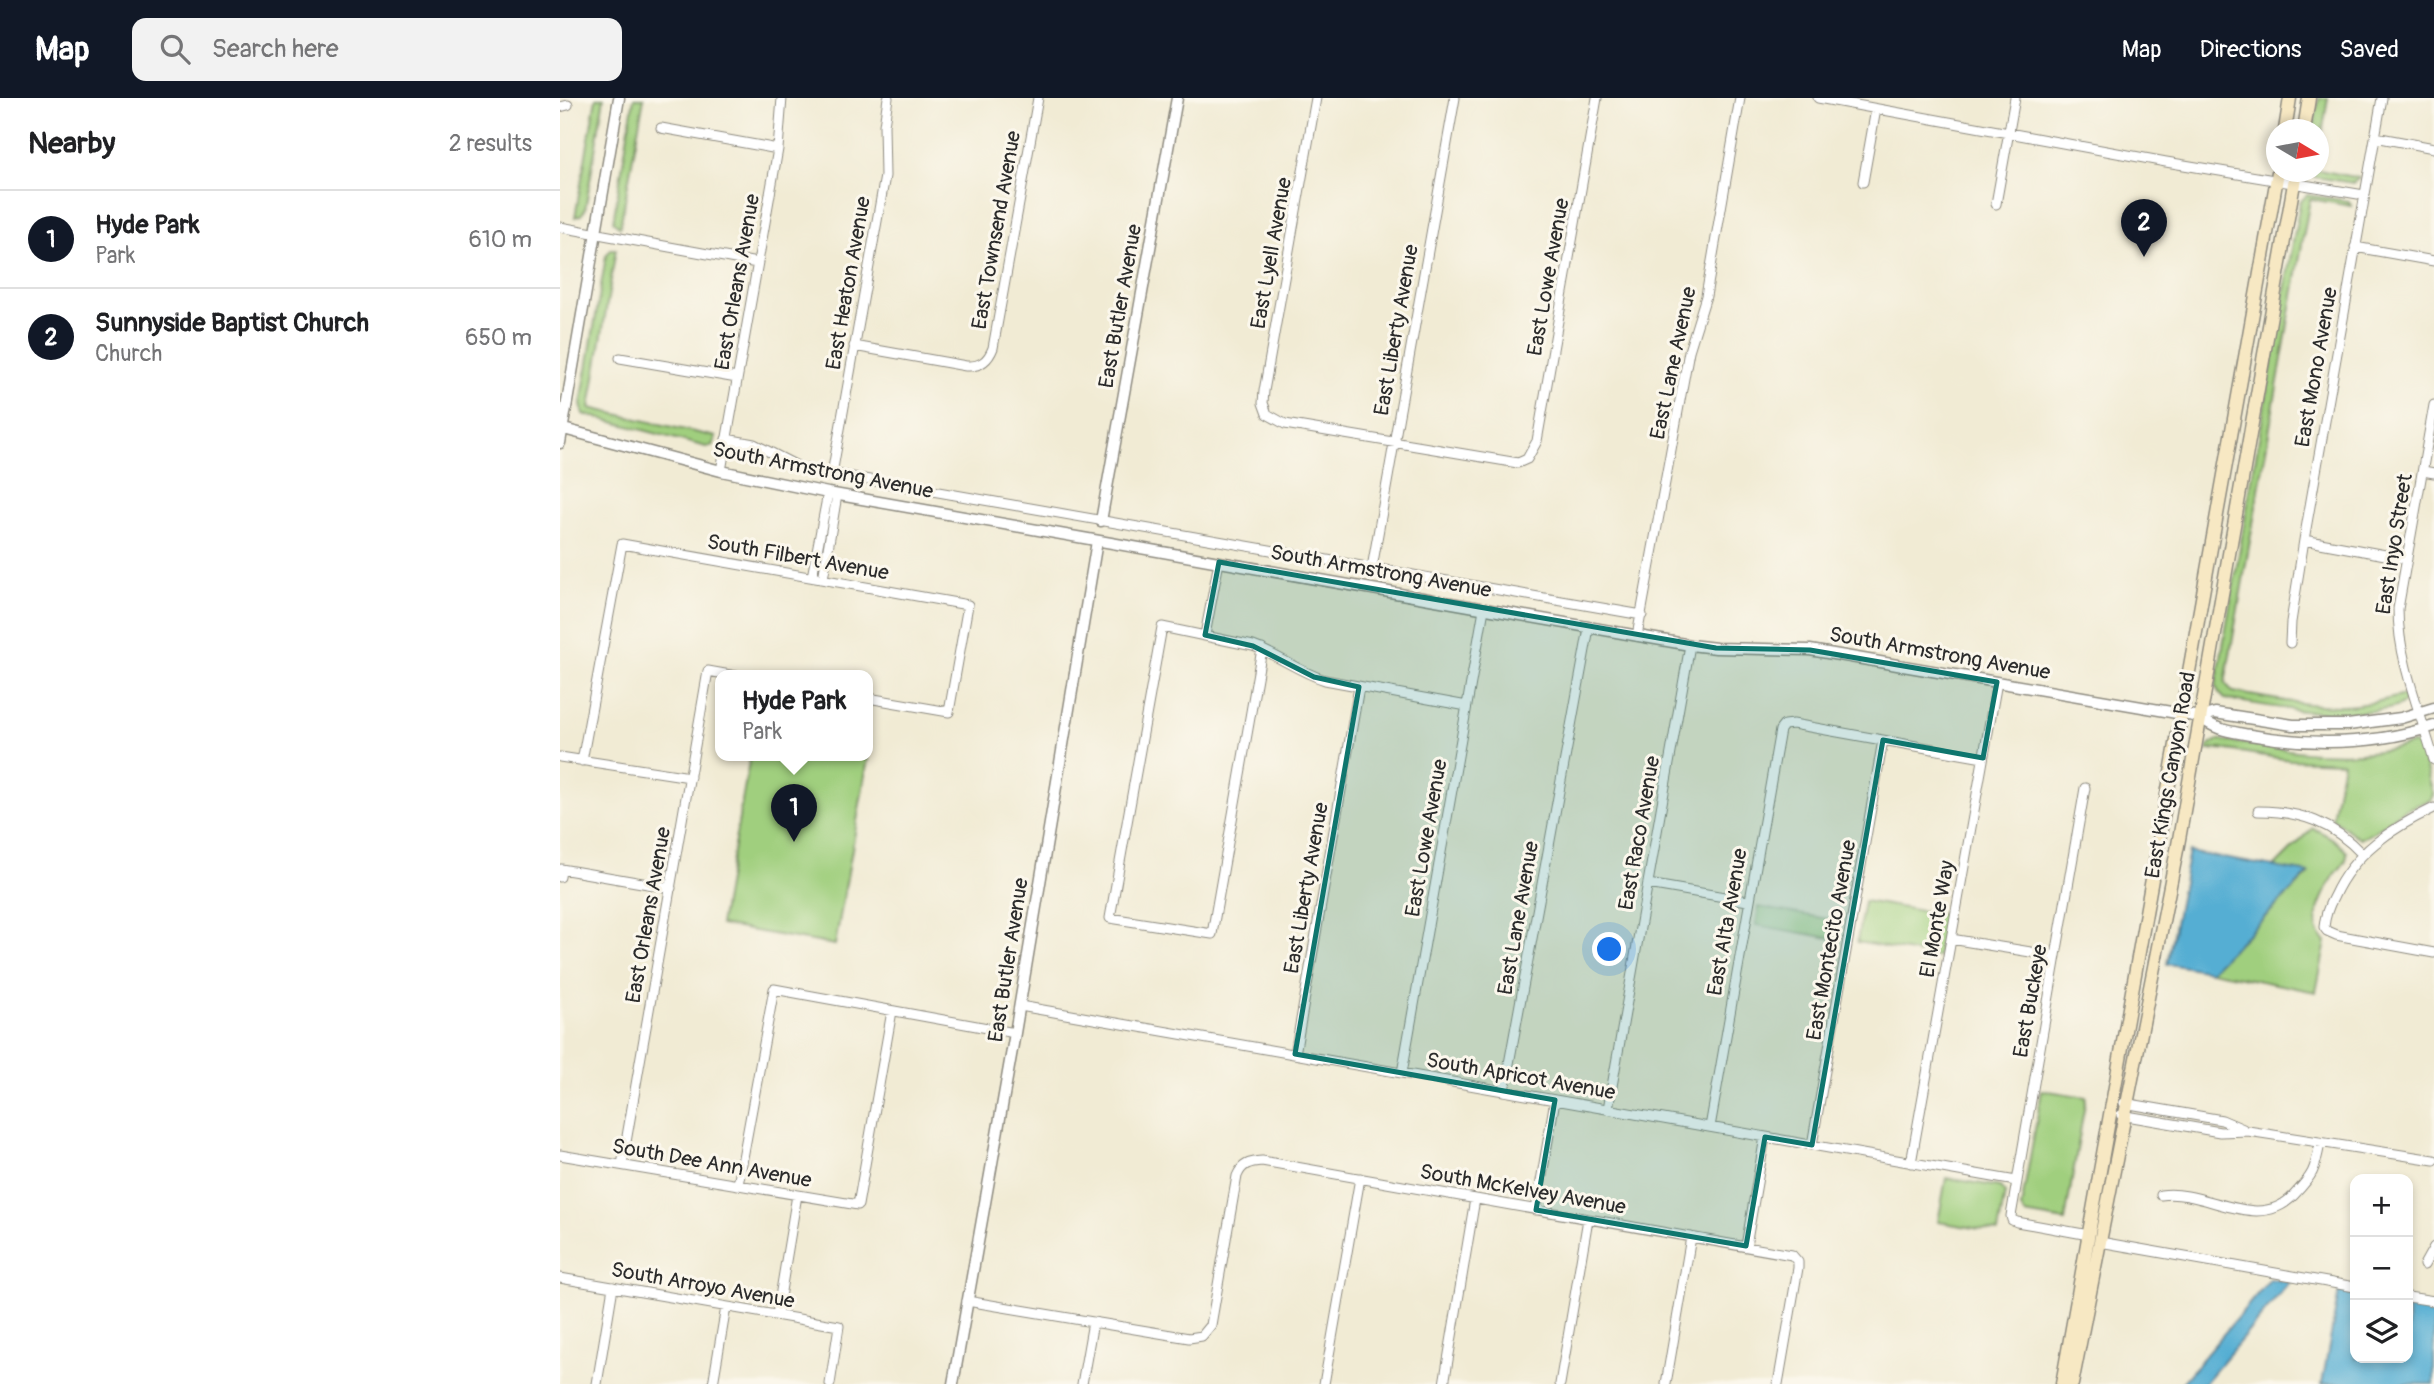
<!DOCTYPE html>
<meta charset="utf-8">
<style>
:root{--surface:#fff;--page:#f2f2f2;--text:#202124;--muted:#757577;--line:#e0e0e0;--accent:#111827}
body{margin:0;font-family:Pangolin,sans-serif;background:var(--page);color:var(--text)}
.controls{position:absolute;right:21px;bottom:21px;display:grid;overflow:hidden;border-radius:14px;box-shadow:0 4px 10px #0003}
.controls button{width:63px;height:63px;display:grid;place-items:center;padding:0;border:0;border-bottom:2px solid var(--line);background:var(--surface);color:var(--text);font:35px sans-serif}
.compass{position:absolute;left:1706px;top:21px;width:63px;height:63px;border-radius:50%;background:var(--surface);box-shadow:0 4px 10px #0003;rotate:100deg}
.you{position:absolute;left:1050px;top:852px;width:24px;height:24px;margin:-18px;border:5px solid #fff;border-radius:50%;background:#1a73e8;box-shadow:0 0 0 10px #1a73e833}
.badge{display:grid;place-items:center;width:46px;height:46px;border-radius:50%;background:var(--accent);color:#fff;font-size:23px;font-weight:700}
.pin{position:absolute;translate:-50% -58px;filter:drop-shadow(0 2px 4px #0008)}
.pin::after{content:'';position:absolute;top:37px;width:24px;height:21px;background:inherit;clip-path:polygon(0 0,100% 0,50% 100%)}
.popup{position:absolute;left:155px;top:572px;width:158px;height:91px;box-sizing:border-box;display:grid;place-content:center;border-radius:14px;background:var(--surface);filter:drop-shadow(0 2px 5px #0005);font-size:23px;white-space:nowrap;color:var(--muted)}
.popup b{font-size:26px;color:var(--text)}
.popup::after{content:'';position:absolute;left:50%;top:100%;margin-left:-14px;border:14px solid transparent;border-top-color:var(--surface)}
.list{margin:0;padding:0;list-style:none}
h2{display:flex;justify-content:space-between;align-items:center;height:91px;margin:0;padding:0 28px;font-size:30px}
h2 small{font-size:23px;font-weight:400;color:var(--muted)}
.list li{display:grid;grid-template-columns:46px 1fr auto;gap:21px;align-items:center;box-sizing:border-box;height:98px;padding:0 28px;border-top:2px solid var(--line)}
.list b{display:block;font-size:26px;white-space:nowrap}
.list p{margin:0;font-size:23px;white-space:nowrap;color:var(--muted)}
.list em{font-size:23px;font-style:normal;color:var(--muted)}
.icon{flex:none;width:38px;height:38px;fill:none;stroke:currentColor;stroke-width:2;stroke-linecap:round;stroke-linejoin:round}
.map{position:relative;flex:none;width:1874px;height:1286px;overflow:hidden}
header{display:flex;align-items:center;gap:42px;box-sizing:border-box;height:98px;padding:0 35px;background:var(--accent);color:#fff}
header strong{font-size:33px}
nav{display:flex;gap:38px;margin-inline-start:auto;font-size:24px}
.search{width:490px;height:63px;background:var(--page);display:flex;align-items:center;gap:18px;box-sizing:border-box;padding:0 24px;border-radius:14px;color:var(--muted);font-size:26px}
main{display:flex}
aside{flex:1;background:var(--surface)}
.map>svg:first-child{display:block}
.green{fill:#a0cf7e;stroke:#667d54;stroke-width:2}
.water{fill:#55aed3;stroke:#406c7f;stroke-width:2}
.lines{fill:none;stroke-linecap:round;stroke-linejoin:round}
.minor-casing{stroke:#8e8b80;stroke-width:11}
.tertiary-casing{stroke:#8e8b80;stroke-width:13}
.secondary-casing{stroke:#8e8b80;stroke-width:15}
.minor{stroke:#fff;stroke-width:9}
.tertiary{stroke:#fff;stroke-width:10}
.secondary{stroke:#f7e8c3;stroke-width:12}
.marked{fill:#0f766e;fill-opacity:0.2;stroke:#0f766e;stroke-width:5;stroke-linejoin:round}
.labels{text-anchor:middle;stroke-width:6;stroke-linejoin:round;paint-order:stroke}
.street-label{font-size:21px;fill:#2b2b2b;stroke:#fbf7ec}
</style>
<header>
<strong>Map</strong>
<div class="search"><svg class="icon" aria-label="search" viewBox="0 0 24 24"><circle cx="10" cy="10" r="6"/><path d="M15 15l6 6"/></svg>Search here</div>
<nav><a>Map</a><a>Directions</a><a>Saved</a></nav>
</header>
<main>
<aside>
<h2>Nearby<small>2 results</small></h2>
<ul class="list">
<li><span class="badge">1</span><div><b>Hyde Park</b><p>Park</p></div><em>610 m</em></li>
<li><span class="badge">2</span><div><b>Sunnyside Baptist Church</b><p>Church</p></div><em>650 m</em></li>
</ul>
</aside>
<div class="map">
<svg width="1874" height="1286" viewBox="0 0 1874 1286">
<rect width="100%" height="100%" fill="#fbf7ec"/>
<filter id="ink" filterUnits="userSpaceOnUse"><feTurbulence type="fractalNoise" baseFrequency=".0143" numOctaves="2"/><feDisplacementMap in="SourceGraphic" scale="14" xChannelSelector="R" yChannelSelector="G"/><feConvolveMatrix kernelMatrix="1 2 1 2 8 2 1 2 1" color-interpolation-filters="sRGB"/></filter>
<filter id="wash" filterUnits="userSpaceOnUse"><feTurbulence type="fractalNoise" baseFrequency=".00686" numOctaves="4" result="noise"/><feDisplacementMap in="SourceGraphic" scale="28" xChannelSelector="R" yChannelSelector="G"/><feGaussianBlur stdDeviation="1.57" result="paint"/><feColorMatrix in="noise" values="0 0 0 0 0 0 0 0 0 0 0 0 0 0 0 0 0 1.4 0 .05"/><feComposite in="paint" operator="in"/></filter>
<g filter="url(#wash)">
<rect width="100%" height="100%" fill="#f1ebd4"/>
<path class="green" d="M36 0H44L25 112 21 117 15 119Z
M74 0H84L60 129 53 123 54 118Z
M1759 0H1768L1759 55 1758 32 1753 31Z
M1759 72 1799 80 1793 85 1755 79 1749 74Z
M1747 97 1789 103 1791 108 1750 101 1665 585 1673 594C1708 600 1745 608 1781 608 1802 608 1824 602 1845 597L1844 605C1835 611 1823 612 1812 613 1762 619 1714 609 1665 601L1659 595 1656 588 1740 104Z
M51 151H56L30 310 156 339 152 348 146 349 23 316 21 306 46 158Z
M1660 642C1725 652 1788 665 1852 646L1858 647 1861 653 1873 696 1871 702C1862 705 1852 708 1843 713 1830 720 1812 739 1799 740L1772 720 1783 664 1730 662 1661 651 1647 652 1649 647Z
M190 658H293L308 661 275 847 160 827Z
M1753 730 1772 740 1787 754C1788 764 1780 769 1774 778 1763 797 1745 828 1766 844L1756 894 1650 873 1749 776 1714 769Z
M1304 803 1385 817 1378 859 1297 844Z
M1199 809 1280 823 1276 841 1196 827Z
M1482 992 1526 999 1505 1123 1465 1116 1461 1110Z
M1386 1080 1440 1089 1445 1095 1438 1134 1378 1124Z"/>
<path class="water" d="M1629 754 1749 775 1650 873 1607 866Z
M1710 1181 1730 1184 1644 1286H1621Z
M1779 1193 1795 1196V1260H1848V1206L1874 1211V1286H1762Z"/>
</g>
<g filter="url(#ink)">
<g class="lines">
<defs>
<path id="minor" d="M756 0 704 293 703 305 707 316 725 326 958 365 967 361 977 343 1037 0
M1258 0 1606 64 1804 97
M0 9 8 7
M101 30 218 51
M1815 39 1874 50
M1303 84 1316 11
M1436 106 1455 0
M0 129 197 165
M1795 149 1874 163
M294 248 406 268C420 269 428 263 433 250L478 0
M60 260 177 280
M1874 307 1838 511C1838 562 1860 613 1874 662
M166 341 194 346 241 370 1082 517
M161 373 218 51 222 0
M1863 373 1874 375
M272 376 325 78 324 27 328 0
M1744 442 1847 461
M812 470 895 0
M252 479 268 395
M263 481 277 397
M645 537 659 464
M1077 538 1129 253 1146 198 1180 0
M1730 545 1731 524 1744 442 1822 0
M702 551 652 836 550 820 602 529 693 548C718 557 739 574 765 582L907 608
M0 659 130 679
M22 663 62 446 408 507 389 614 308 600
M1525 690 1451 1118 1452 1122 1457 1124 1529 1137
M1874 710C1832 730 1794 754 1774 798 1769 807 1765 818 1764 829L1767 833 1776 837 1874 855
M1698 713C1741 713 1773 725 1802 756
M0 779 1 771 111 790
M1088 786 1188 803
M1391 841 1495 858
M460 908 1456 1083
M735 956 799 589
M842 975 924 511
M944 993 1029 530
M1564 1005 1662 1022 1683 1031
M1048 1011 1130 547
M1561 1017 1660 1034 1688 1033 1874 1062
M1150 1029 1220 632 1224 627 1233 626 1423 660
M1252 1047 1323 642
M0 1057 298 1107 332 913
M1351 1065 1437 584
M62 1067 148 573 176 578
M178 1087 214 891 455 935
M1601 1097C1645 1090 1697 1136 1734 1097 1753 1077 1755 1073 1760 1045
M976 1112 995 1002
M1540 1144 1795 1189
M1186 1148 1205 1039
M1864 1167 1874 1149
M0 1180 279 1228 270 1286
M1848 1199 1874 1203
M407 1203 629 1240 642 1238 651 1227 677 1078C682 1066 689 1064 702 1063L1232 1157 1238 1164V1170L1218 1286
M217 1217 237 1097
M37 1286 53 1189
M153 1286 166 1209
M522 1286 533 1224
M764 1286 800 1080
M884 1286 915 1101
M1000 1286 1028 1121
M1106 1286 1131 1139"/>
<path id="tertiary" d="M0 330 161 373 268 395 1130 547 1156 550 1250 552 1640 619 1655 615 1733 627H1788L1841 620 1874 610
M0 345 59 0
M541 423 617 0
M1640 619C1657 633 1669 633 1690 637 1752 648 1814 647 1874 628
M393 1286 455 935 537 443"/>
<path id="secondary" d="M1725 32 1730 0
M1744 32 1749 0
M1502 1286 1718 74
M1512 1286 1618 747 1736 74"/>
</defs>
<use href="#minor" class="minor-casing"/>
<use href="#tertiary" class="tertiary-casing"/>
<use href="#secondary" class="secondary-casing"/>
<use href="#minor" class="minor"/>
<use href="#tertiary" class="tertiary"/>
<use href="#secondary" class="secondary"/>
</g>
</g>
<path class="marked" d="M659 464 1156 550 1250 552 1437 584 1423 660 1323 642 1252 1047 1205 1039 1186 1148 976 1112 995 1002 735 956 799 589 754 579 693 548 645 537Z"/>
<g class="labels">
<g class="street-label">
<text transform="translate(436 132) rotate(-80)" y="7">East Townsend Avenue</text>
<text transform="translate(711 155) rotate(-80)" y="7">East Lyell Avenue</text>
<text transform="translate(988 179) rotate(-80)" y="7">East Lowe Avenue</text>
<text transform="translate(177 184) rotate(-80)" y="7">East Orleans Avenue</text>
<text transform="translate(288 185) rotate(-80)" y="7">East Heaton Avenue</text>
<text transform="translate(560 208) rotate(-80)" y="7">East Butler Avenue</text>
<text transform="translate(836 232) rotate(-80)" y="7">East Liberty Avenue</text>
<text transform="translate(1113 265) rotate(-78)" y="7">East Lane Avenue</text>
<text transform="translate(1756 269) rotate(-80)" y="7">East Mono Avenue</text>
<text transform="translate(263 372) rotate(11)" y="7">South Armstrong Avenue</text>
<text transform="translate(1834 446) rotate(-81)" y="7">East Inyo Street</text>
<text transform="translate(238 459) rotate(10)" y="7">South Filbert Avenue</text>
<text transform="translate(821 473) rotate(10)" y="7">South Armstrong Avenue</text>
<text transform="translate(1380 555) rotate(10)" y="7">South Armstrong Avenue</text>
<text transform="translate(1610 677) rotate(-80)" y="7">East Kings Canyon Road</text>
<text transform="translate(1079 735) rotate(-80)" y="7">East Raco Avenue</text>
<text transform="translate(866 740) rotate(-80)" y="7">East Lowe Avenue</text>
<text transform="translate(746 790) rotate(-80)" y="7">East Liberty Avenue</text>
<text transform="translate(88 817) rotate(-80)" y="7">East Orleans Avenue</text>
<text transform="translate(958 820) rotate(-80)" y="7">East Lane Avenue</text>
<text transform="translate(1377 821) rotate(-80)" y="7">El Monte Way</text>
<text transform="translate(1167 824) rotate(-80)" y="7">East Alta Avenue</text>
<text transform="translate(1271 842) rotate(-80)" y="7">East Montecito Avenue</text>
<text transform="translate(448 862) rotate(-81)" y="7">East Butler Avenue</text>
<text transform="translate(1470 903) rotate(-80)" y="7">East Buckeye</text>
<text transform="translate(961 978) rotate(10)" y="7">South Apricot Avenue</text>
<text transform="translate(152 1065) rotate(10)" y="7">South Dee Ann Avenue</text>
<text transform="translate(963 1091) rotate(10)" y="7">South McKelvey Avenue</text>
<text transform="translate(143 1187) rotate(10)" y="7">South Arroyo Avenue</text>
</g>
</g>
</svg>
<div class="controls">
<button>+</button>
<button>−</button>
<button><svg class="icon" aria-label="layers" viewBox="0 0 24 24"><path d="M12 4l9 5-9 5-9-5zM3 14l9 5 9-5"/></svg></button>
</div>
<svg class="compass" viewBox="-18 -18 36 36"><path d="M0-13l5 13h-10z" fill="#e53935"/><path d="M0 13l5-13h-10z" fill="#757577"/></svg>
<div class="you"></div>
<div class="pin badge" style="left:234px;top:744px">1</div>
<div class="popup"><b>Hyde Park</b>Park</div>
<div class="pin badge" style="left:1584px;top:159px">2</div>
</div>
</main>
